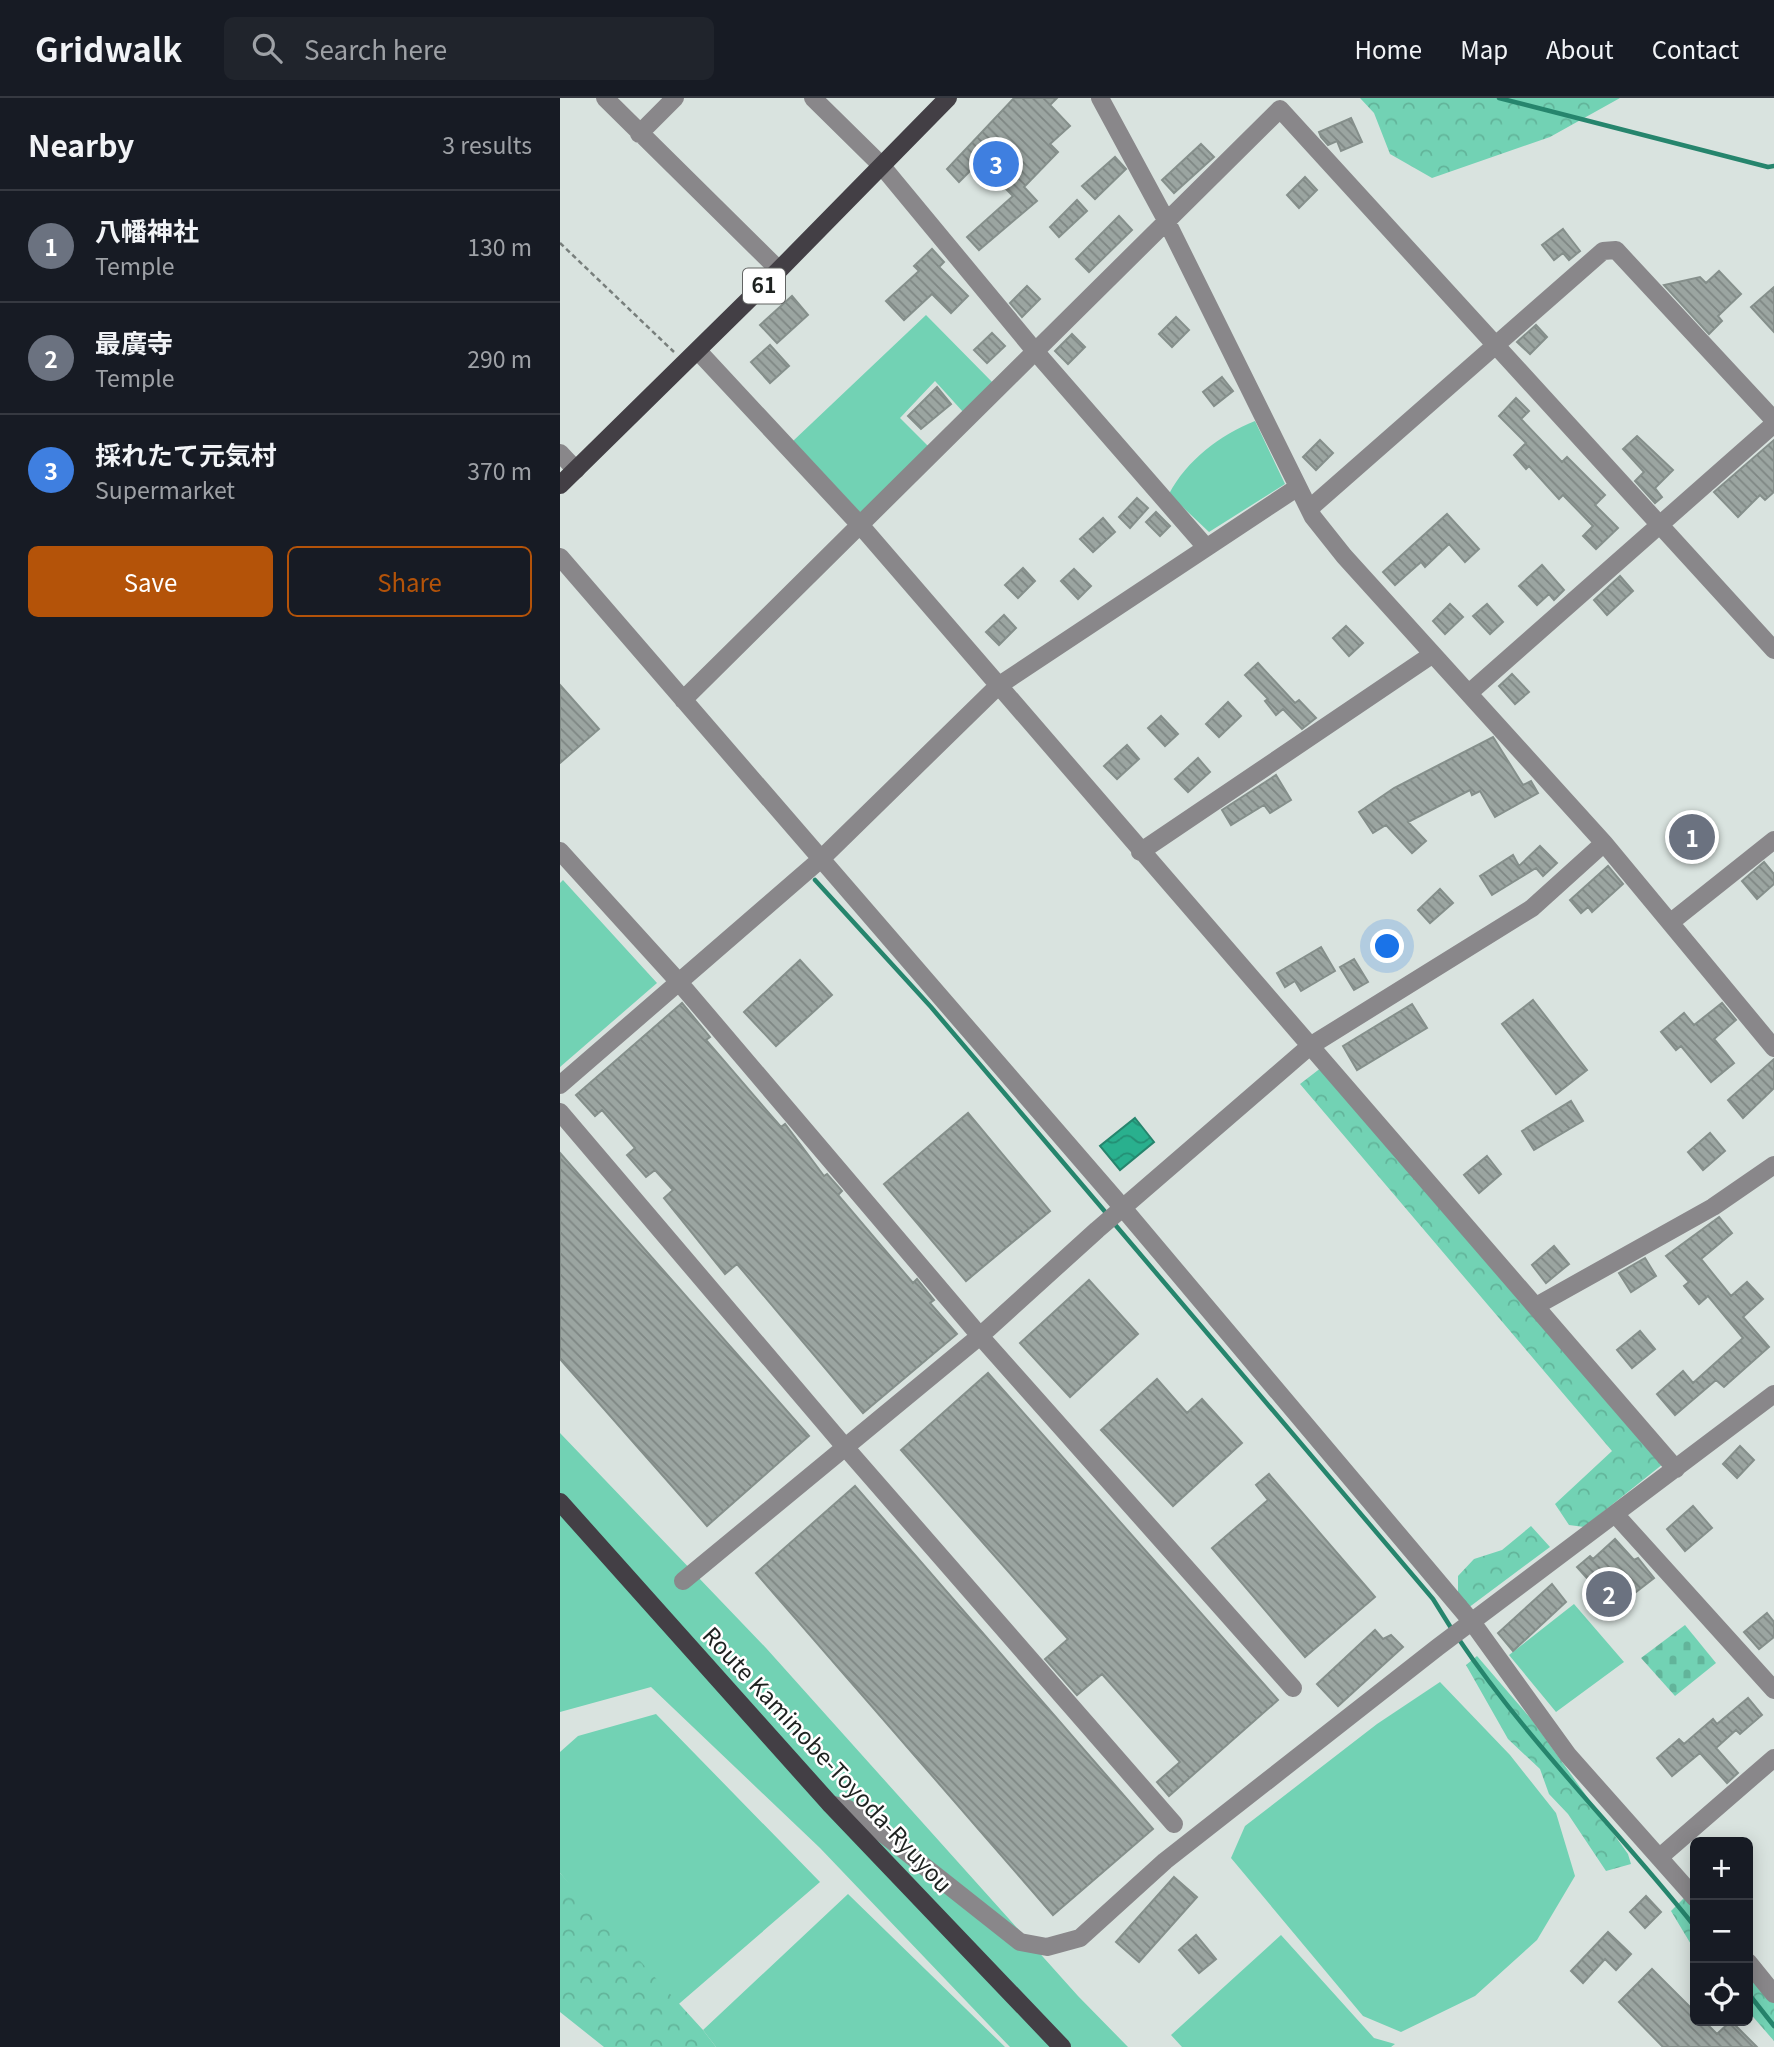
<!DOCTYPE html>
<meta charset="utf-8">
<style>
:root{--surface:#171b24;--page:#20242c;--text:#f1f3f6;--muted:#9ea1a6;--line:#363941;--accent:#b45309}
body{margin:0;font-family:Georgia,"Noto Sans JP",serif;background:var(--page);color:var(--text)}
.controls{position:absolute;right:21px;bottom:21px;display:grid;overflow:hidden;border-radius:10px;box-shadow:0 4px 18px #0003}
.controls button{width:63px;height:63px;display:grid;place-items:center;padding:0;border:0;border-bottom:2px solid var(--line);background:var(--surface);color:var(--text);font:35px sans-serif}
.you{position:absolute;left:828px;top:849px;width:24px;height:24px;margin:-18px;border:5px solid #fff;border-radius:50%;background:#1a73e8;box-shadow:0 0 0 10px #1a73e833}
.badge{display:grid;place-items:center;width:46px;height:46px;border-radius:50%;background:var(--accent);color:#fff;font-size:23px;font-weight:700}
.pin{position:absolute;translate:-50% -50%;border:4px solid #fff;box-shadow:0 2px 7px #0006}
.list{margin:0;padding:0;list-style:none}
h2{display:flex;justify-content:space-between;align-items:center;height:91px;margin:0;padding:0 28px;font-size:30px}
h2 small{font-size:23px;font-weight:400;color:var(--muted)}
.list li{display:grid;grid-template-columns:46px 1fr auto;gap:21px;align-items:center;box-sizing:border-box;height:112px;padding:0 28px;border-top:2px solid var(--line)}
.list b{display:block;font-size:26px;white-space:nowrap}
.list p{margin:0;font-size:23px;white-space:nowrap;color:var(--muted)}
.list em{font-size:23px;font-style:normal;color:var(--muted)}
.actions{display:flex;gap:14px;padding:21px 28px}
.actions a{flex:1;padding:16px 0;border:2px solid var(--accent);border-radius:10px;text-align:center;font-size:24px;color:var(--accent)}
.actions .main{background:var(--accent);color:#fff}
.icon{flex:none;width:38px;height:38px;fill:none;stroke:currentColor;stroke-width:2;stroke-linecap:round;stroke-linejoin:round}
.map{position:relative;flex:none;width:1214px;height:1949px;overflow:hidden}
header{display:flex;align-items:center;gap:42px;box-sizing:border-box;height:98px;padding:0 35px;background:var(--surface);border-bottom:2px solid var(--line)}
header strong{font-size:33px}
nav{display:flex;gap:38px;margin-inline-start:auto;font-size:24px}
.search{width:490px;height:63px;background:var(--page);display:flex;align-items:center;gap:18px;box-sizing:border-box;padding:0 24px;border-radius:10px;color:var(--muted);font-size:26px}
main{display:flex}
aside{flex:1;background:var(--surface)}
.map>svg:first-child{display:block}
.grass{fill:#72d2b4}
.forest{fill:url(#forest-crowns)}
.cemetery{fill:url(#cemetery-stones)}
.water{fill:url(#water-waves);stroke:#26856d;stroke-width:2}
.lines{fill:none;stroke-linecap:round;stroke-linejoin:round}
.stream{stroke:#26856d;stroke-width:4.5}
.building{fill:url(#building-back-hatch);stroke:#858f8b;stroke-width:2}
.path{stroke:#787f7c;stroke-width:2.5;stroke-dasharray:5 3.5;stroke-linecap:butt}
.minor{stroke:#89878a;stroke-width:18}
.major{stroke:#433f45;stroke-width:18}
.labels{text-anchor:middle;stroke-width:5;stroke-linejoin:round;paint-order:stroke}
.shield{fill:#fff;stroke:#626463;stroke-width:2}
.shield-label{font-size:21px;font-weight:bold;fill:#1e2220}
.street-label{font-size:23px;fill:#1e2220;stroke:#fff}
</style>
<header>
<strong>Gridwalk</strong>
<div class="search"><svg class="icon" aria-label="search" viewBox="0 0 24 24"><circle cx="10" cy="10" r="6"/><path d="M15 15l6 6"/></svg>Search here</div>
<nav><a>Home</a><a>Map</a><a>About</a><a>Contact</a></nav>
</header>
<main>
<aside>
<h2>Nearby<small>3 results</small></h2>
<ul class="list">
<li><span class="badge" style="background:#6b7280">1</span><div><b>八幡神社</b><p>Temple</p></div><em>130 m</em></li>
<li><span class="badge" style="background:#6b7280">2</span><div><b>最廣寺</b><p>Temple</p></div><em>290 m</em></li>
<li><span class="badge" style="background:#3f7fe0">3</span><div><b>採れたて元気村</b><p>Supermarket</p></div><em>370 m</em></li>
</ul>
<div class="actions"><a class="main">Save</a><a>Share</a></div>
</aside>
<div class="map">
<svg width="1214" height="1949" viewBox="0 0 1214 1949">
<defs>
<pattern id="forest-crowns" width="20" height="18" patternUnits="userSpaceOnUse" patternTransform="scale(1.75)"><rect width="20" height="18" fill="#72d2b4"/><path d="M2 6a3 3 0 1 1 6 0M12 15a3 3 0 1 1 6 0" fill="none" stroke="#62b49a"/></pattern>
<pattern id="cemetery-stones" width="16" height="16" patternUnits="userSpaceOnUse" patternTransform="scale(1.75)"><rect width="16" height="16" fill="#72d2b4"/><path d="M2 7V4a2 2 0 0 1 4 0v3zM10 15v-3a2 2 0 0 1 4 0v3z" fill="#62b49a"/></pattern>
<pattern id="water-waves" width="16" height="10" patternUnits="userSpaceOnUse" patternTransform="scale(1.75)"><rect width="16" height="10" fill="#29b08e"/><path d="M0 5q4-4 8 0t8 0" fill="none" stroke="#238f74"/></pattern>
<pattern id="building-back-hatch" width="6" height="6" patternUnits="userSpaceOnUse" patternTransform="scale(1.75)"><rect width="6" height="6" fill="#9ba5a1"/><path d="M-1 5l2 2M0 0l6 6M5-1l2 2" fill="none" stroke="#7e8683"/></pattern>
</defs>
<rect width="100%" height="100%" fill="#d9e3df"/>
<path class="grass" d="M366 217 438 290 404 315 375 283 340 320 374 354 307 422 233 343Z
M695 323 725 386 649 434 609 396C627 362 660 337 695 323Z
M3 782 97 885 0 969V785Z
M0 1335 206 1550 518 1898 568 1949H450L260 1750 91 1589 0 1614Z
M1014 1506 1064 1564 996 1614 949 1557Z
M880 1584 950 1657 996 1715 1015 1778 977 1842 915 1898 841 1934 803 1918 671 1760 685 1728 817 1626Z
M96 1616 260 1784 113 1911 0 1775V1654L18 1638Z
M288 1796 445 1949H156L143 1932Z
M721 1837 814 1940 835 1946 831 1949H622L611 1937Z"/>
<path class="forest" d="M800 0H1060L990 39 872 80 830 56 814 15Z
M766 966 1108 1362 1024 1429 1009 1427 995 1406 1052 1353 740 986Z
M971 1428 990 1449 904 1513 898 1507V1478L914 1461 942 1452Z
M917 1558 972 1622 1068 1756 1071 1766 1046 1773 1008 1716 989 1696 980 1671 948 1641 906 1567Z
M0 1775 143 1932 156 1949H44L0 1914Z
M1130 1794 1135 1800V1853L1111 1813Z
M1188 1863 1214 1895V1943L1188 1913Z"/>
<path class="cemetery" d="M1125 1527 1156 1565 1115 1598 1081 1560Z"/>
<path class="water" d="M575 1020 594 1044 560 1072 540 1048Z"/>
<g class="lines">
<path class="stream" d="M939 0 1208 69 1214 68
M255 782 371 909 547 1116
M552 1123 873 1501 893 1533
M898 1540C968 1644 1058 1732 1135 1829
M1188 1895 1214 1928"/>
</g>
<path class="building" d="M454 0H497L490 7 510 28 490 46 498 54 464 89 477 103 419 152 407 139 453 98 419 64 399 84 387 71Z
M791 20 802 44 781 53 777 43 768 47 761 39 759 34Z
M641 46 654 59 614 95 602 82Z
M555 59 566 71 535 101 522 88Z
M745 79 757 92 739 110 727 97Z
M517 102 527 113 499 139 490 129Z
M559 118 572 132 529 174 516 161Z
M1003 131 1020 153 1009 162 1003 155 994 162 982 147Z
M372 151 384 164 379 169 408 198 391 215 372 196 344 222 326 203 359 173 354 168Z
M1159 173 1181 196 1158 218 1162 223 1149 236 1104 187 1140 179 1146 185Z
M467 188 480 201 462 219 450 205Z
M1214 189V234L1191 209Z
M232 198 248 217 217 245 200 227Z
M616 219 629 232 612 249 599 236Z
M976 227 987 239 970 256 957 244Z
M432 235 445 248 427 265 414 252Z
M512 236 525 249 508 266 495 253Z
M210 247 229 268 210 285 191 264Z
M662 279 673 293 654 308 643 294Z
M377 289 391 306 361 331 348 318Z
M956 300 969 313 961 321 1002 364 1007 359 1045 397 1035 407 1058 430 1036 451 1023 438 1033 428 1003 397 999 401 969 368 966 371 954 357 966 345 939 318Z
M1077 338 1113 372 1095 390 1102 399 1095 405 1075 383 1084 374 1063 351Z
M760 342 773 355 756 372 743 359Z
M1214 342V394L1205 402 1200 397 1178 419 1154 394Z
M577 400 588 410 570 430 559 419Z
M596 414 610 428 600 438 586 424Z
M887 416 919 451 905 464 889 446 865 469 861 464 835 487 823 474Z
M543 420 555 434 533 454 520 441Z
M982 467 1004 492 994 502 989 496 977 507 959 488Z
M463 470 475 483 458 500 445 487Z
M514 471 531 488 518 501 501 483Z
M1060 478 1073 493 1047 517 1034 502Z
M890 506 903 519 885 536 873 523Z
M927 506 943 524 930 536 913 518Z
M444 517 456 530 439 547 426 534Z
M786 528 803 545 789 558 773 540Z
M698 565 735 605 739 602 756 620 742 631 723 611 716 617 705 603 708 601 685 577Z
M952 576 969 594 955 606 939 588Z
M0 587 39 631 0 665Z
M668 604 681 618 659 639 646 626Z
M601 618 618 636 605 648 588 630Z
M933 639 963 687 971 683 978 695 935 719 920 693 912 697 910 692 848 724 866 743 852 755 826 727 813 735 799 714 834 690Z
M567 647 579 661 557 681 544 668Z
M638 660 650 674 628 694 615 681Z
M716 677 731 702 710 715 704 707 671 727 662 712Z
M1136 720 1149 734 1129 752 1116 739Z
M980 748 997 765 983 778 976 770 932 797 920 778 953 757 959 768Z
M1204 764 1214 776V786L1197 801 1182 783Z
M1048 768 1063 786 1032 814 1028 809 1021 815 1010 802Z
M880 791 893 805 870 825 858 812Z
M761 849 775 873 741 893 735 883 725 889 717 875Z
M794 861 808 884 794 892 780 869Z
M240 862 272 897 216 948 184 914Z
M973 902 1027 972 996 996 942 926Z
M122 905 150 939 146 942 221 1029 225 1026 264 1078 267 1076 282 1093 278 1097 353 1185 357 1181 374 1202 370 1205 397 1236 303 1315 177 1166 165 1176 104 1100 113 1092 95 1072 86 1079 67 1057 75 1050 42 1012 35 1018 16 997Z
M1162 905 1176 922 1154 941 1174 965 1151 984 1121 948 1116 952 1101 934 1124 915 1134 927Z
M852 906 867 930 797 972 783 948Z
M1214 961V990L1183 1020 1168 1002Z
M1011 1003 1023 1023 974 1052 962 1033Z
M408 1015 490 1113 406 1183 324 1086Z
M1150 1035 1165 1053 1143 1072 1128 1054Z
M0 1055 249 1338 147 1428 0 1261Z
M927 1058 941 1076 919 1095 904 1077Z
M1159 1119 1172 1135 1141 1161 1171 1198 1187 1184 1203 1201 1183 1219 1209 1249 1164 1289 1156 1282 1115 1317 1097 1296 1123 1273 1133 1285 1183 1240 1148 1198 1139 1206 1124 1188 1129 1184 1106 1158Z
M994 1148 1009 1166 986 1185 972 1167Z
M1085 1160 1096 1178 1071 1194 1059 1175Z
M529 1182 578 1236 510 1299 460 1245Z
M1080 1233 1095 1251 1072 1270 1057 1252Z
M428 1275 718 1602 609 1698 597 1684 620 1664 542 1576 517 1597 485 1561 508 1541 341 1352Z
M597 1281 627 1315 642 1301 682 1345 613 1408 541 1332Z
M1180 1348 1194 1362 1177 1380 1163 1366Z
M709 1376 815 1499 745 1559 652 1450 708 1402 696 1387Z
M295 1388 593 1731 493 1817 196 1475Z
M1133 1408 1152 1430 1125 1453 1107 1431Z
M1055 1441 1074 1462 1078 1460 1094 1480 1045 1518 1027 1496 1035 1489 1017 1469 1030 1458 1033 1461Z
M992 1486 1006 1504 953 1553 938 1535Z
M1207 1515 1214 1524V1539L1199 1551 1184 1534Z
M815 1532 823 1541 831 1537 843 1549 778 1608 757 1586Z
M1188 1600 1202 1617 1180 1636 1176 1632 1156 1650 1178 1675 1167 1685 1140 1655 1112 1678 1097 1660 1119 1641 1124 1646 1153 1621 1157 1626Z
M614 1779 637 1799 579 1864 556 1844Z
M1086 1798 1101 1814 1085 1830 1070 1814Z
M1048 1834 1071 1856 1056 1872 1045 1861 1023 1885 1011 1873Z
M636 1837 656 1861 639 1875 619 1852Z
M1092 1871 1135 1914V1923H1144L1157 1936 1171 1923 1197 1949H1103L1059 1904Z"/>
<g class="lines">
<path class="path" d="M0 145 114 254"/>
<path class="minor" d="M45 0 219 172
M253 0 321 67 475 253 645 448
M540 0 606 122 753 419 784 458 1044 745 1214 950
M79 36 115 0
M138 253 301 428 1116 1371
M0 355 16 372
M749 411 1043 153 1056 152 1214 322
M0 459 563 1110 912 1524 1008 1657 1135 1800
M909 595 1214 326
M123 602 720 11 1214 552
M0 753 118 883 420 1238 733 1590
M580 754 873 556
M1111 824 1214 742
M0 987 261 761 438 588 738 389
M0 1014 285 1349 614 1726
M976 1208 1153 1109 1214 1067
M1055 1416 1214 1592
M123 1483 420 1238 537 1132 750 948 972 810 1044 745
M270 1706 288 1711 307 1723 460 1844 487 1849 520 1840 605 1763 878 1549 1214 1296
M1101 1758 1214 1660
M1188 1864 1214 1896"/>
<path class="major" d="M0 387 219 172 388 0
M0 1404 270 1706 502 1949"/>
</g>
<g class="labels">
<rect class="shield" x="183" y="170.5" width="42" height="35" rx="5"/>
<g class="shield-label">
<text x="204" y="195">61</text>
</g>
<g class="street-label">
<text transform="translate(267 1662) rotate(47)" y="8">Route Kaminobe-Toyoda-Ryuyou</text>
</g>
</g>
</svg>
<div class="controls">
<button>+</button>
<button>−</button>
<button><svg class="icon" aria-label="locate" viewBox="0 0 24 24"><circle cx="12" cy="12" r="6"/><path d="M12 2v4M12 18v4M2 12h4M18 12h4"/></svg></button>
</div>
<div class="you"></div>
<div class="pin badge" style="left:1132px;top:739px;background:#6b7280">1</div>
<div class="pin badge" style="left:1049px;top:1496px;background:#6b7280">2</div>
<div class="pin badge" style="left:436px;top:66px;background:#3f7fe0">3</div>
</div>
</main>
